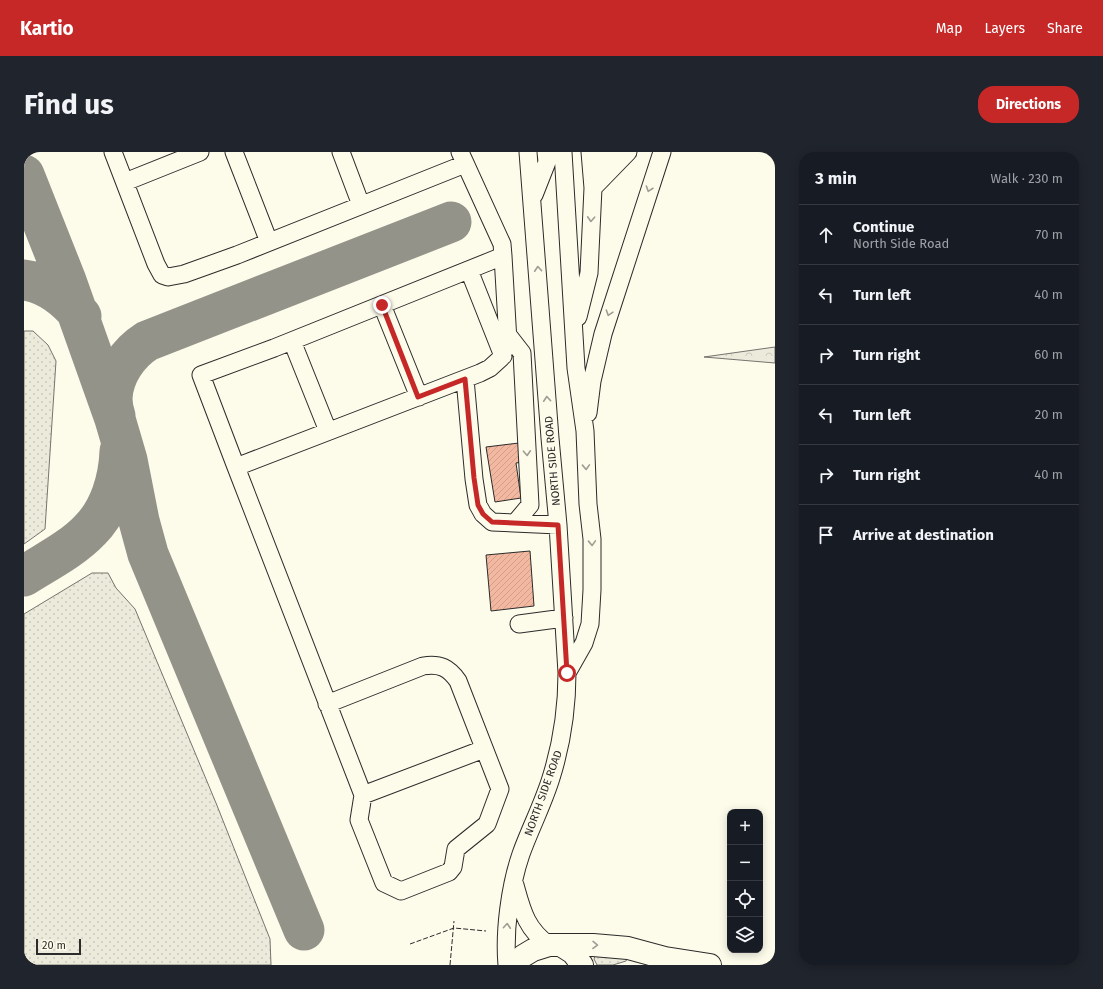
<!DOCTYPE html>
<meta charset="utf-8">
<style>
:root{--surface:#171b24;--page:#20242c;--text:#f1f3f6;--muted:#9ea1a6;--line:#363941;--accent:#c62828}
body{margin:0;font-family:"Fira Sans",sans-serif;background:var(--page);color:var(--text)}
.controls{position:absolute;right:12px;bottom:12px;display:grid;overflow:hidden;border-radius:8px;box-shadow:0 2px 10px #0003}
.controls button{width:36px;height:36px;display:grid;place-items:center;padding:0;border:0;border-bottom:1px solid var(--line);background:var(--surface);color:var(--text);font:20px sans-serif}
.scale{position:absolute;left:12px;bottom:10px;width:45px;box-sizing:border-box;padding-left:4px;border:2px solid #2b2b2b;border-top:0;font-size:11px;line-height:14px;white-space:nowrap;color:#2b2b2b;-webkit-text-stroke:3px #fdfbea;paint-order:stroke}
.stop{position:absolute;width:12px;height:12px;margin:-9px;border:3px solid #c62828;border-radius:50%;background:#fff}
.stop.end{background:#c62828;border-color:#fff;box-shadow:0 1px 4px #0008}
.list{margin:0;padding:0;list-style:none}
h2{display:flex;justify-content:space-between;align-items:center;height:52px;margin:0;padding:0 16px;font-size:17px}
h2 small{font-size:13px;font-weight:400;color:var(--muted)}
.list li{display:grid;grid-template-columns:26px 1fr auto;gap:12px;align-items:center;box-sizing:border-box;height:60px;padding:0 16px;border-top:1px solid var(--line)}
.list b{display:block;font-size:15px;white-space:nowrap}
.list p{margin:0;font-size:13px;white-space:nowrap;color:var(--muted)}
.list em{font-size:13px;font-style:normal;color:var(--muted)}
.icon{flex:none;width:22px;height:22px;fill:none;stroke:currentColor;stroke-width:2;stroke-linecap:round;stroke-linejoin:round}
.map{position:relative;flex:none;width:751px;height:813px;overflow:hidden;border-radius:16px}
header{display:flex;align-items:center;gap:24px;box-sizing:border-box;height:56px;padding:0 20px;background:var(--accent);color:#fff}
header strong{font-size:19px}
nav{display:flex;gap:22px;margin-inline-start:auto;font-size:14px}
.intro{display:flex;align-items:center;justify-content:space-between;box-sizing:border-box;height:96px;padding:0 24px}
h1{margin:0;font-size:28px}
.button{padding:10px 18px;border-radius:16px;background:var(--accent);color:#fff;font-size:14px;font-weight:700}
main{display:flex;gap:24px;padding:0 24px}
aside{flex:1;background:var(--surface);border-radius:16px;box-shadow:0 2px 10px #0003}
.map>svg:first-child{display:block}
.grass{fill:url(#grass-dots);stroke:#74746e}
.forest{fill:url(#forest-crowns);stroke:#74746e}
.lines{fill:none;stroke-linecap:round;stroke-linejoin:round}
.taxiway{stroke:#94938a;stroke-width:41}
.building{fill:url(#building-hatch);stroke:#2b2b2b}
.minor-casing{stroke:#2b2b2b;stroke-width:19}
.highway-casing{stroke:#2b2b2b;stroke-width:24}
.minor{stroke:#fdfbea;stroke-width:17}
.highway{stroke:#fdfbea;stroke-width:22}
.fence{stroke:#2b2b2b;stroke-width:1;stroke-dasharray:5 2;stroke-linecap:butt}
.oneway{stroke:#9e9d94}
.route{stroke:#c62828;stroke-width:5}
.labels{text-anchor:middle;stroke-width:3;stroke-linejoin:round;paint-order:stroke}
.street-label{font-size:11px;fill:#2b2b2b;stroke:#fdfbea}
</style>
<header>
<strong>Kartio</strong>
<nav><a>Map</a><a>Layers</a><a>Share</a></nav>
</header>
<div class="intro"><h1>Find us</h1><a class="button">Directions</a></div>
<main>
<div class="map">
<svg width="751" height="813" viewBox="0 0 751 813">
<defs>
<pattern id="grass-dots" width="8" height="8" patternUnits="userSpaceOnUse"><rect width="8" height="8" fill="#ecebdb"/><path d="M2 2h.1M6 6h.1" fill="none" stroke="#cbcabc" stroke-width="1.8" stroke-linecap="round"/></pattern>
<pattern id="forest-crowns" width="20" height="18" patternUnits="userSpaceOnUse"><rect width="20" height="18" fill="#ecebdb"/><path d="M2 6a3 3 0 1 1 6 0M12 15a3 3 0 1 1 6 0" fill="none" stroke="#cbcabc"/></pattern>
<pattern id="building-hatch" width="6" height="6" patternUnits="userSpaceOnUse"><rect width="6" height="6" fill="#f2b8a0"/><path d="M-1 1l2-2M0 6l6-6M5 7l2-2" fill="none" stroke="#d09e8a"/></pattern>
</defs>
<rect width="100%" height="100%" fill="#fdfbea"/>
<path class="grass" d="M0 179H9L24 193 32 209 21 377 0 392Z
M68 421H84L92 436 111 457 192 651 246 787 247 813H0V462Z
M571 804H585L603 807 602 809 589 813H573L570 807Z"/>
<path class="forest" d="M751 195V211L680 205Z"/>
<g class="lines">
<path class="taxiway" d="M0 23 42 129 91 267 103 308 115 369 124 402 280 778
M0 128C23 131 42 146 57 164
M91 264C89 258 88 252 88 246 89 223 104 201 123 189L427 70
M0 424C22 410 48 397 66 378 86 358 95 327 96 299"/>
</g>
<path class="building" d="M495 291 499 310 492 311 497 346 471 350 462 295Z
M506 399 510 454 467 459 462 403Z"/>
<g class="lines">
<defs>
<path id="minor" d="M89 0 132 112 138 123 144 125 160 122 213 103 441 12
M210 0 245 90
M317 0 337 53
M539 0 552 216 561 279 564 352 568 387V438L566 472 560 491 543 521
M568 18 585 0
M101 30 176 0
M569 36 604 0
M510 43 523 10 522 0
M445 118 479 204
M358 153 395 245
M554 165 565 121 569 36 566 0
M484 183 498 201 506 353 491 371
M268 189 304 279
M441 227 450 327 454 353 459 362 468 370 534 373
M564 261 568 229 579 182 638 0
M212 315 177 223 250 196 479 104
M495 472 540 466
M303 552 399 514C416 511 425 516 434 529L476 637 463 672 432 697 429 715 425 720 377 739 360 731 335 668 339 643 212 315 456 221 466 216 477 206 484 189 479 104 478 92 436 0
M339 643 460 597
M491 733C498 758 502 777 525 793
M483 813C480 779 486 734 497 702 506 677 519 652 527 626 538 591 543 557 543 521L534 373 526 286 504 0"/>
<path id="highway" d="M538 794 549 801 558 813
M490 813 499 804 509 798 525 793H569L604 796 641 806 686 813"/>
</defs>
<use href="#minor" class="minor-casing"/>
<use href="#highway" class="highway-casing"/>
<use href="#minor" class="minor"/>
<use href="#highway" class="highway"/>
<path class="fence" d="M386 792 430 776 462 779
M426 813 430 769"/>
</g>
<defs><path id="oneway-chevron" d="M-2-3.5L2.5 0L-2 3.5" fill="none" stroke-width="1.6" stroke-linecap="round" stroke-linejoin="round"/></defs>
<g class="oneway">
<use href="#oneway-chevron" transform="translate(625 37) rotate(109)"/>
<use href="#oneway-chevron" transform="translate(567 67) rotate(93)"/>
<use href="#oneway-chevron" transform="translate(514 117) rotate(-94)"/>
<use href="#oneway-chevron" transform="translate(585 161) rotate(108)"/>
<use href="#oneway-chevron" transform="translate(523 247) rotate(-94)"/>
<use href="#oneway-chevron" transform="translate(503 301) rotate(87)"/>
<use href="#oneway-chevron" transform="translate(562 315) rotate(88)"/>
<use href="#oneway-chevron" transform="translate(568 391) rotate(88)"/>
<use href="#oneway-chevron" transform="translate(483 774) rotate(-86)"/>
<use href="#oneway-chevron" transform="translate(571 793) rotate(1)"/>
</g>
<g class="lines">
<path class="route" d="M358 153 394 245 441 227 450 326 454 353 459 362 468 370 534 373 543 521"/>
</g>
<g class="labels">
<g class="street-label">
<text transform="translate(528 309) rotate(-95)" y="4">NORTH SIDE ROAD</text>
<text transform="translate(519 641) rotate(-70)" y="4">NORTH SIDE ROAD</text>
</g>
</g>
</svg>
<div class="controls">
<button>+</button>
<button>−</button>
<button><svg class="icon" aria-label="locate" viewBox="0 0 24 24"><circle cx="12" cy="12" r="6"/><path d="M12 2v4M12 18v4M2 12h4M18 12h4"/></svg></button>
<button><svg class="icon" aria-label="layers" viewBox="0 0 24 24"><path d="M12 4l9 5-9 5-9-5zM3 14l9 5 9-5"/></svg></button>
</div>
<div class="scale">20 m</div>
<div class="stop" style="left:543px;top:521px"></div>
<div class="stop end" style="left:358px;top:153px"></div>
</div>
<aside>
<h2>3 min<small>Walk · 230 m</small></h2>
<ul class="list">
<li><svg class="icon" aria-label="ahead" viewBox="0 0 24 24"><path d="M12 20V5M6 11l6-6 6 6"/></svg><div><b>Continue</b><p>North Side Road</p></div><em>70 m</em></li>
<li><svg class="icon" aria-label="left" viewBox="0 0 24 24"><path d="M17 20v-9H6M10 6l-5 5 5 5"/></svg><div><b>Turn left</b></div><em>40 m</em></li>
<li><svg class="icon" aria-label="right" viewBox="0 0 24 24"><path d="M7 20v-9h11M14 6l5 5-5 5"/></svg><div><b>Turn right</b></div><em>60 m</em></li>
<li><svg class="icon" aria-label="left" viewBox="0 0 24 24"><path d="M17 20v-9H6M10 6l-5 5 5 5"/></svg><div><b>Turn left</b></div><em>20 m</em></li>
<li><svg class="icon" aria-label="right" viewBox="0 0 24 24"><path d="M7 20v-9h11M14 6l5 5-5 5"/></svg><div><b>Turn right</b></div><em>40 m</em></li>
<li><svg class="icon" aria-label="arrive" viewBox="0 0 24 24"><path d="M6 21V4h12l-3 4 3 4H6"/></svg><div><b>Arrive at destination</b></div></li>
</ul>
</aside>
</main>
